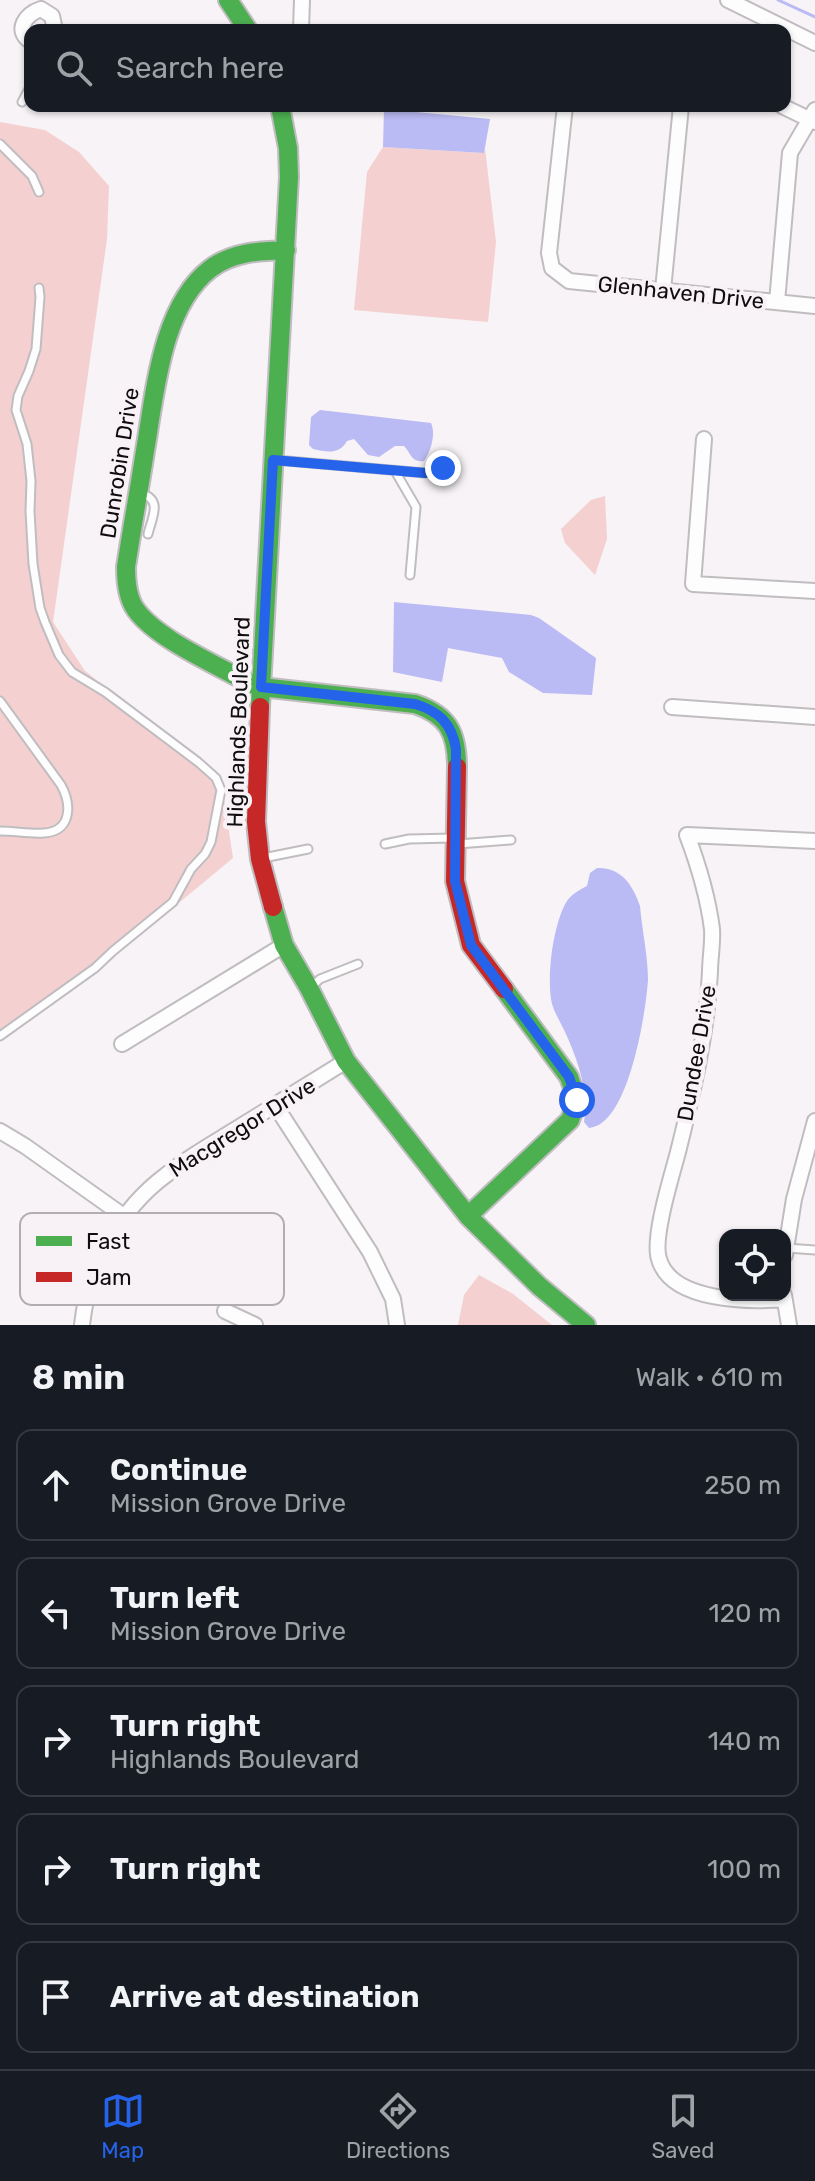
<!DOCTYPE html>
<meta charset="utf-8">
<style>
:root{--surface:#171b24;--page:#20242c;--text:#f1f3f6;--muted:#9ea1a6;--line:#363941;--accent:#2563eb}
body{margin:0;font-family:Rubik,sans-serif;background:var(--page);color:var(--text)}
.controls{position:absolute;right:24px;bottom:24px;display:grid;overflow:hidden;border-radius:16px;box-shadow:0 2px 6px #0004}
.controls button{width:72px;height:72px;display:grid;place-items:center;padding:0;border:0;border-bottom:2px solid var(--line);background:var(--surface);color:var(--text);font:40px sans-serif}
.stop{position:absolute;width:24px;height:24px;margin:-18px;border:6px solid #2563eb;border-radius:50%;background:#fff}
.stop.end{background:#2563eb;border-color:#fff;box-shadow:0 2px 8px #0008}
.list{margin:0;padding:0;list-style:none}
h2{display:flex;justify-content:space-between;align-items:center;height:104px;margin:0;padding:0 32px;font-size:34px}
h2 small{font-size:26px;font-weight:400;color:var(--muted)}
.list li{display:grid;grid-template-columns:52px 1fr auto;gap:24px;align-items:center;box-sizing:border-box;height:112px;margin:0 16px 16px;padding:0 16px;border:2px solid var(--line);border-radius:16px}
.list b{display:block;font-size:30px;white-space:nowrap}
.list p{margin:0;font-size:26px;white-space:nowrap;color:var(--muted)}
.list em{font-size:26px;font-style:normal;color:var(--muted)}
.icon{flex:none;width:44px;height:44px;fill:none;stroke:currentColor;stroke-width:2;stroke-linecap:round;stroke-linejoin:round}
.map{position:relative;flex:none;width:815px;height:1325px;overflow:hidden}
.search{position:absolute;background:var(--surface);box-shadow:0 2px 6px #0004;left:24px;right:24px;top:24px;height:88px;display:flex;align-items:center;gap:20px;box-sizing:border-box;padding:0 28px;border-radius:16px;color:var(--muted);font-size:30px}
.sheet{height:744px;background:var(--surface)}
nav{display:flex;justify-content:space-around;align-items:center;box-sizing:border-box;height:112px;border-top:2px solid var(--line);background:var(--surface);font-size:22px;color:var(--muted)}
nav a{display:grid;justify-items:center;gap:4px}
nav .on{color:var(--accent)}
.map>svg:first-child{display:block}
.green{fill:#f4d0d0}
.water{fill:#babaf4}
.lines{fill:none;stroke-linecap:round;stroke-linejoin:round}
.stream{stroke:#babaf4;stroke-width:3}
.lane-casing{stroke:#c0bdc0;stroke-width:11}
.street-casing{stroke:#c0bdc0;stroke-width:18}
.fast-casing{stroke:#c0bdc0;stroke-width:22}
.jam-casing{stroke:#c0bdc0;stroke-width:22}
.lane{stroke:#fefdfe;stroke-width:7}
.street{stroke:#fefdfe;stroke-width:14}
.fast{stroke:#4caf50;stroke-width:18}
.jam{stroke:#c62828;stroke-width:18}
.route{stroke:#2563eb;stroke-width:10}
.labels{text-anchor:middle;stroke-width:8;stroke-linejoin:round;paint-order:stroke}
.street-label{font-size:22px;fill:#0f0d0e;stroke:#f8f2f7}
.key{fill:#f8f2f7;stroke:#b2adb1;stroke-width:2}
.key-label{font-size:22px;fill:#0f0d0e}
</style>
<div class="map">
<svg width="815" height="1325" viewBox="0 0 815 1325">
<rect width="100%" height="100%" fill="#f7f3f6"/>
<path class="green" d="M0 122 45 130 79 152 109 186 107 239 53 622 85 671 221 779 233 858 180 902 0 1035Z
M383 147 484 153 485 148 496 242 488 322 354 310 367 172Z
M605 496 607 539 595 575 565 543 561 529 591 500Z
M479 1275 513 1294 552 1325H458L464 1295Z"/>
<path class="water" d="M384 109 490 119 484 153 383 147Z
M320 410 431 423C436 434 431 451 424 461 411 463 411 453 404 446H395L379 457 368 455 354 439 347 441C339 455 327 452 313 449L309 445 311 417Z
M394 602 531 615 539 618 596 658 592 695 543 693 509 672 502 658 448 648 442 682 393 672Z
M597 868C621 867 633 885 640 906 642 930 648 956 648 980 646 1011 629 1125 589 1128L584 1122C589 1092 578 1060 565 1032 561 1023 555 1014 552 1004 546 979 553 923 567 901 572 894 579 890 587 886L590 873Z"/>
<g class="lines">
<path class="stream" d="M778 0 815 17"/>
<defs>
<path id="lane" d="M22 102 30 87
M0 144 32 176 39 192
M276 460 425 473 443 468
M395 471 416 507 410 575
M141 493C163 500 152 517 148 534
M0 701 61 785C71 803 73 831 44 833 30 834 15 831 0 831
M385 844 409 839 453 838
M458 844 511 840
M263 858 308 849
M310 988 320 979 358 964
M0 1036 95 968 113 951 173 902 191 869 205 854 211 842 221 790 216 778 198 762 105 692 72 672 59 655 45 622 40 608 33 564 30 511 31 481 27 444 16 410 18 396 29 371 36 349 40 297 39 288
M786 1248 815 1250"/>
<path id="street" d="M728 0 815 43
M41 9 52 16 55 30
M301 30 302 0
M30 41C14 30 26 14 41 9
M565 106 549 253 552 268 569 281 815 306
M782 106 815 122
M663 290 681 106
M777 302 790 153 815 110
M704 439 693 584 815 591
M672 707 815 717
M122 1044 284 945
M275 1105 370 1252 393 1299 397 1325
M0 1131 25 1146 125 1217
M785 1255 794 1199 815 1121
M784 1295 789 1325
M784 1299C750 1302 671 1302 659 1259 652 1238 672 1175 678 1152 693 1092 707 1033 710 972 710 958 713 943 712 929 708 898 698 864 687 835L815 841
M225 1311 255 1325
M82 1325C88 1267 119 1210 166 1175 188 1157 214 1143 238 1128 274 1106 310 1083 346 1061"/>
<path id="fast" d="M228 0 248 30
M286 250C259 251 232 252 210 269 161 307 155 394 145 451 139 490 132 528 126 567 126 581 127 598 136 610 157 639 215 664 247 682L261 687 415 704C448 715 457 733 457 767
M260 707 289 177 288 148 280 106
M273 907 284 945 309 988 346 1061 468 1216 539 1286 586 1325
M468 1216 570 1120 577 1100 569 1077 504 989"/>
<path id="jam" d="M260 707 256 822 260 859 273 907
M457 767 455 881 471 945 504 989"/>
</defs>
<use href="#lane" class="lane-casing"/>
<use href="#street" class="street-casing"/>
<use href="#fast" class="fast-casing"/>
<use href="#jam" class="jam-casing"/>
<use href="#lane" class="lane"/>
<use href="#street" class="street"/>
<use href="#fast" class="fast"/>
<use href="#jam" class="jam"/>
</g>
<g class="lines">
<path class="route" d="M443 468 425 473 273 460 261 687 415 704C439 711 452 724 456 749L455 881 471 945 569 1077 577 1100"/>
</g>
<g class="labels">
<g class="street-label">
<text transform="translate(681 292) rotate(6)" y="8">Glenhaven Drive</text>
<text transform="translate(119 463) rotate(-81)" y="8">Dunrobin Drive</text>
<text transform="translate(238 722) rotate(-88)" y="8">Highlands Boulevard</text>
<text transform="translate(696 1053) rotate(-80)" y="8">Dundee Drive</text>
<text transform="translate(242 1127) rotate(-32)" y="8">Macgregor Drive</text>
</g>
</g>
<rect x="20" y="1213" width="264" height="92" rx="12" class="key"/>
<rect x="36" y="1236" width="36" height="10" fill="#4caf50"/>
<rect x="36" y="1272" width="36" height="10" fill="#c62828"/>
<g class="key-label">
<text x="86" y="1249">Fast</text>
<text x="86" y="1285">Jam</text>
</g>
</svg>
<div class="controls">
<button><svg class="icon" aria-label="locate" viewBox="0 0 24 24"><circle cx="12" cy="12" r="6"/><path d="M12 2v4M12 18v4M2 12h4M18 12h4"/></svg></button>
</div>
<div class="stop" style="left:577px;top:1100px"></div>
<div class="stop end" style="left:443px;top:468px"></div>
<div class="search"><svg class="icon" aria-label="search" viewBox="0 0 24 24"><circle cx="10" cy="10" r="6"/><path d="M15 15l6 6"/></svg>Search here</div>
</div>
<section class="sheet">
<h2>8 min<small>Walk · 610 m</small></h2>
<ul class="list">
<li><svg class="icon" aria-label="ahead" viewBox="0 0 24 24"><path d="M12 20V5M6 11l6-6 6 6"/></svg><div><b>Continue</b><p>Mission Grove Drive</p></div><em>250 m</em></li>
<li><svg class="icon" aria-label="left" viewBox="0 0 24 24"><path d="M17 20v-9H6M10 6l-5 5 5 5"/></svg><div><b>Turn left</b><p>Mission Grove Drive</p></div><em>120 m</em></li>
<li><svg class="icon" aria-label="right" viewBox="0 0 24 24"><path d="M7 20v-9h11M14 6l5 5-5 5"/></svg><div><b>Turn right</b><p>Highlands Boulevard</p></div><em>140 m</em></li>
<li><svg class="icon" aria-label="right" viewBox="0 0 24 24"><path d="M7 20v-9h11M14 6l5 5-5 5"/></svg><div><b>Turn right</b></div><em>100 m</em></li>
<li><svg class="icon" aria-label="arrive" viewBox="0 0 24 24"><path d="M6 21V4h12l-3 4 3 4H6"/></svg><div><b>Arrive at destination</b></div></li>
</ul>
</section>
<nav>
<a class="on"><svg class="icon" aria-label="map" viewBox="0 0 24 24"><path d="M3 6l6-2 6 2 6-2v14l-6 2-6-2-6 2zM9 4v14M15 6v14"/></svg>Map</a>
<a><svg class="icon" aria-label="directions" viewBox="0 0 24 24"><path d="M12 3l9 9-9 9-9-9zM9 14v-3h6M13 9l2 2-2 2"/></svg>Directions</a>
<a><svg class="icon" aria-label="saved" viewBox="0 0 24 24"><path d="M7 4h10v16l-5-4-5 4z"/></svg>Saved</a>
</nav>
